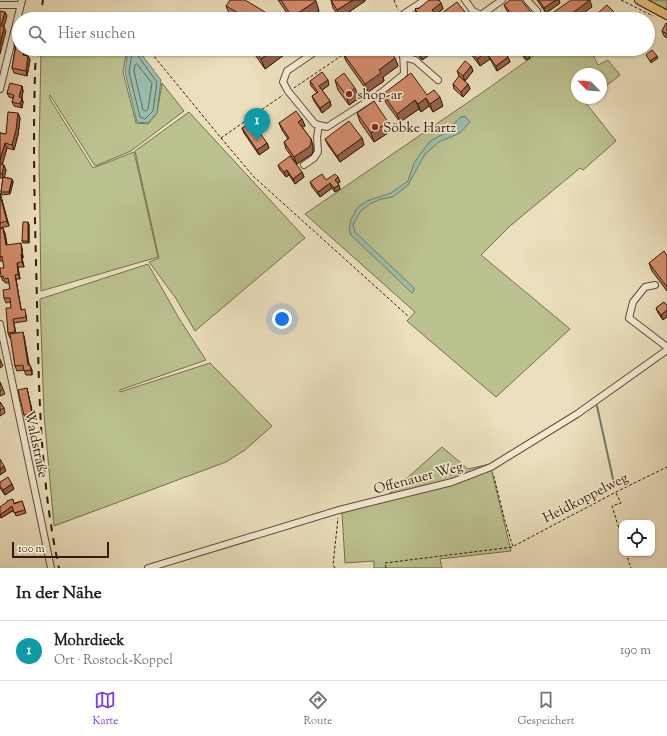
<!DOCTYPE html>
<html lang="de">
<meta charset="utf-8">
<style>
:root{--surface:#fff;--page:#f6f6f6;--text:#202124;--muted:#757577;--line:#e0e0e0;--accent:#7c3aed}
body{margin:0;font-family:"Sorts Mill Goudy",serif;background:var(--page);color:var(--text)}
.controls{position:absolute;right:12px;bottom:12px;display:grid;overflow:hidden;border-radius:8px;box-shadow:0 1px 3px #0004}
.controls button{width:36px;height:36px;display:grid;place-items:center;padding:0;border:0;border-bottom:1px solid var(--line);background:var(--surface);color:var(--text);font:20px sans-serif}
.compass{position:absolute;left:571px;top:68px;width:36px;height:36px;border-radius:50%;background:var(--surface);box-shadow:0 1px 3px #0004;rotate:295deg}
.scale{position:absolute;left:12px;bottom:10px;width:97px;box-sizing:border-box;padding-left:4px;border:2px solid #341907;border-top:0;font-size:11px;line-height:14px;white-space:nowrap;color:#341907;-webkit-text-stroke:3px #f2ead4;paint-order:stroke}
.you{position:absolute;left:282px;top:319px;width:14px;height:14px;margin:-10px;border:3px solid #fff;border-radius:50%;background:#1a73e8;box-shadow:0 0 0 6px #1a73e833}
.badge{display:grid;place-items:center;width:26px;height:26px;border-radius:50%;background:var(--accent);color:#fff;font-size:13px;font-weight:700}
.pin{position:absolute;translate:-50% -33px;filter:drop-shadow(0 1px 2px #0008)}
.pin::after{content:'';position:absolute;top:21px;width:14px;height:12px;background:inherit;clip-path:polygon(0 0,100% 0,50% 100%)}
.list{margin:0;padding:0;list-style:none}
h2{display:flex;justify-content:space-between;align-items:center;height:52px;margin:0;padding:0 16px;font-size:17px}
h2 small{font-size:13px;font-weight:400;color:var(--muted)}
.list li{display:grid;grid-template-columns:26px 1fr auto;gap:12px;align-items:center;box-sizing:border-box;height:60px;padding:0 16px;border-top:1px solid var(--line)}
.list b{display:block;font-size:15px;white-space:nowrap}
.list p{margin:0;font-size:13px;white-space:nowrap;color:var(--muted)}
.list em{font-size:13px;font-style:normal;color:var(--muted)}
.icon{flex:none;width:22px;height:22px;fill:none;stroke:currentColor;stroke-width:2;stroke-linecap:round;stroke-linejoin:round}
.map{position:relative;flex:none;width:667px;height:568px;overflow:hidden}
.search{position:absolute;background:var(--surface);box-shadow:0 1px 3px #0004;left:12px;right:12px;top:12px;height:44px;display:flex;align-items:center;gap:10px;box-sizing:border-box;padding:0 14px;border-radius:22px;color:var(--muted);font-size:15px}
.sheet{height:112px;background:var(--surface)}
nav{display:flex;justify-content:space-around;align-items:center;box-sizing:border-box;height:56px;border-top:1px solid var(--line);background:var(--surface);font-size:11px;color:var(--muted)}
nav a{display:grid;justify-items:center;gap:2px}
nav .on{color:var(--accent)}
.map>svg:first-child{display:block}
.green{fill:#bbc18f;stroke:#786d4b}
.water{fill:#99bdab;stroke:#717b69}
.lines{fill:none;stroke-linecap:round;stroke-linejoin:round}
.shore{stroke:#666b59;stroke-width:1}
.stream{stroke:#717b69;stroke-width:2}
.minor-casing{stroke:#624a34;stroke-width:8}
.major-casing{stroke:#341907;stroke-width:10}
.path{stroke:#341907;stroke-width:1;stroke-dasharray:3 2;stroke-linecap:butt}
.minor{stroke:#f2ead4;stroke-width:6}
.major{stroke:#e6c07e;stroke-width:8}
.rail{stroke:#341907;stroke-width:2;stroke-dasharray:7 7;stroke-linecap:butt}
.wall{fill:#b6785d;stroke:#341907}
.shaded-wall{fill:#94624c;stroke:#341907}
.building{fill:#d48c6c;stroke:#341907}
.poi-dot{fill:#8f2418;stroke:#f2ead4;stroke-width:1.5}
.labels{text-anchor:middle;stroke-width:3.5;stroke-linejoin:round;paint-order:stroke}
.poi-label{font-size:14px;fill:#341907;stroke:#f2ead4;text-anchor:start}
.street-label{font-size:14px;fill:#341907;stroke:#f2ead4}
</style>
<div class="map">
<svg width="667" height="568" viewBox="0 0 667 568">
<rect width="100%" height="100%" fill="#ebdfbd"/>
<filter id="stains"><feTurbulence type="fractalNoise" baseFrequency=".005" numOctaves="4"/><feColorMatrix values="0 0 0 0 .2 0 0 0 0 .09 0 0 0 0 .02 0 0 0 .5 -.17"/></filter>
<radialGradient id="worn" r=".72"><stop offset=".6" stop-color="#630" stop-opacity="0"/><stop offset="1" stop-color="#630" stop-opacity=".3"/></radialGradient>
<path class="green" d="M646 0H667V11Z
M41 49H127L123 72 136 123 148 124 157 113 162 83 184 111 131 151 95 166 50 95V99L93 168 134 152 158 257 41 291 39 152Z
M543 49H590L598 65 608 60 620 75 601 90V74H577V98H590L585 102 616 141 583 170 580 168 510 226 481 255 570 329 496 397 407 321 415 312 305 214 486 90Z
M189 112 305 238 195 331 175 297 149 262 159 258 135 151Z
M148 264 180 320 206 360 120 390V392L210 363 272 426 245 450 226 462 54 526 44 414 40 299Z
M442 447 468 469 490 464 511 551 440 559 442 568H374V561L345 563 342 513 389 494Z"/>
<path class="water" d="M128 49 139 51 161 80 157 113 148 123 137 122 125 72Z
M465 116 470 122 460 133 439 142 425 154 408 185 393 197 381 199 370 204 362 210 357 217 353 225 355 232 414 288V291L412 293 351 235 349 230 351 219 358 207 367 201 391 193 408 181 414 163 430 141 443 134 461 117Z"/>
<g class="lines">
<path class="shore" d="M133 51 135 52 157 82 153 111 145 119 140 117 129 72 132 53Z
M137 64 152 83 148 109 146 111 143 110 134 71 135 65Z"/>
<path class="stream" d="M597 406 615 488"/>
<defs>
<path id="minor" d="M465 0 473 11 490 19
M527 0 537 11
M0 5H20
M481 15 502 0
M371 19 379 16 388 19
M396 19 425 0
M319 49 287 71 283 82 288 91 315 124 327 127 382 92 404 74 403 49
M403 57 415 60 438 80
M0 89 22 0
M304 165 314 158 318 152 317 137 319 125
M655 285 645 287 633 302 629 318 667 347
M0 324 51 568
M148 568 339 510 452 482 491 467 577 414 667 350"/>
<path id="major" d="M639 0 667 15"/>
</defs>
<use href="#minor" class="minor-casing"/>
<use href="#major" class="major-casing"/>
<path class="path" d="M394 0 398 10
M621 0 653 16
M50 13 68 19
M148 49 221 138 283 95
M294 88 344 54
M221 138 254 177 408 316
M616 493 621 503 612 506 622 538
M514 546 616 492 667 467
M626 553 631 568
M335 568 333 565 338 518
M386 568 385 563 513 547 505 521 493 473"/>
<use href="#minor" class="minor"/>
<use href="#major" class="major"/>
<path class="rail" d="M40 19 43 0
M36 49C32 133 35 219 37 303 39 392 40 481 59 568"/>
</g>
<path class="wall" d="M278 0H315L319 11 307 19H291Z
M331 0H365V1L340 18 333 8Z
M537 0H559L560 3 546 13Z
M441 3 443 9 435 15 436 18 435 19H420L417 15 415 9Z
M504 5 536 19H513L507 11Z
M226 6 268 19H239L229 13Z
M19 23V49H27L26 55 28 56 30 60 27 76 14 73 12 68 15 49 14 44Z
M667 24V38L664 36 662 31Z
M251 49H292L265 69Z
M413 49H438L422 60 413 50Z
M467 49H489L491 54 508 57 510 62 497 71 490 59 480 66Z
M517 49H535L529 54 530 58 526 60Z
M343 53 395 58 398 66 383 77 384 81 368 92 346 61Z
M471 66 473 71 465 81 459 76 457 71Z
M335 80 359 98 349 105 338 90Z
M310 81 329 85 322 90 330 101 331 106 322 113 314 101 312 96 317 93 311 86Z
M453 84H468L470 89 463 97 454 89Z
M22 86 23 91 22 98 23 102 22 108 14 106 12 102 13 98 9 97 7 93Z
M383 94 427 95 443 106 433 112 429 106 421 112 419 109 400 122 386 103Z
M18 113 20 118 18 135 14 150 7 148 2 165 6 170 4 177 12 179 13 182 10 194 2 195 1 192 3 178H0V133L6 134Z
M357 113 388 122 391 131 374 142 360 122Z
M302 119 305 126 302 127 311 139 313 146V151L312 154 297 164 286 149 284 142 288 139 282 130 279 123Z
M242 128 267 143 269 148 259 155 244 133Z
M362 138 364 145 340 162 328 145 325 139Z
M278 165 302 172 304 177 295 184 289 175 286 177 280 170Z
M338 177 340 182 338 183 340 189 335 192 332 188 320 197 312 187 310 182 326 180Z
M0 193 9 226 0 228Z
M28 222 29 225V243H23L22 241Z
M0 229 5 233 7 245 22 248 23 258H22L24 267H18L20 279H16L21 310 26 314 27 321 14 323 16 333 24 336 29 365 32 370V375H26L24 370 17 371 15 366 11 338H10L8 333 11 308V302L6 303 4 298 10 289 9 283H5V281H3L1 277 4 268 3 261H0Z
M667 256V291L652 271 649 263Z
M664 302 663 320 658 313 656 308Z
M0 359 3 366 0 368Z
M0 382 5 394 0 396Z
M27 388 28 393 34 419 26 420 24 415Z
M0 402 4 408 5 413 0 416Z
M0 482 14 489 5 495 0 488Z
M22 501 26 513 16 516 14 510 1 518 0 516V507Z"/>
<path class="shaded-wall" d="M353 0H365V1L340 18 337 10Z
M556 0H559L560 3 546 13 544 8Z
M590 0 592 7 575 19H564Z
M316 1 319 11 307 19H293L292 17Z
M441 3 443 9 435 15 436 18 435 19H429L428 17 432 10Z
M5 12 7 16 3 30 1 26Z
M265 12 268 19H261Z
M465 12 467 19H455Z
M614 12 615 17 613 19H606Z
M4 27 6 31 0 54V45Z
M24 49H27L25 59 23 55Z
M275 49H292L265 69 261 59Z
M428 49H438L422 60 420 55Z
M505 49H513L506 54Z
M526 49H535L529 54 530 58 526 60 524 54Z
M489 50 492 58 488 55 490 59 480 66 477 59Z
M28 56 30 60 27 76 26 71Z
M657 56 658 58 651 63 650 61Z
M508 57 510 62 497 71 496 66Z
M395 58 398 66 383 77 384 81 368 92 365 84 379 70Z
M471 66 473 71 465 81 463 76Z
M328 80 329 85 321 91 319 86Z
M468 84 470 89 463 97 461 92Z
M22 86 23 91 21 102 19 97Z
M355 88 359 98 349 105 346 95Z
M440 97 443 106 433 112 430 104Z
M22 98 23 102 22 108 20 104Z
M426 98 429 106 421 112 418 104Z
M415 100 419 109 400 122 397 114Z
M330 101 331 106 322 113 320 108Z
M18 113 20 118 18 135 14 150 12 145Z
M302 119 305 126 301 128 298 122Z
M388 122 391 131 374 142 371 133Z
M362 138 364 145 340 162 337 156Z
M311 139 313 146V151L312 154 297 164 294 157Z
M5 143 7 148 1 169 0 167V160Z
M267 143 269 148 259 155 257 150Z
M4 165 6 170 4 179 2 174Z
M287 170 289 175 286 177 284 172Z
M302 172 304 177 295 184 293 179Z
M338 177 340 182 337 184 335 180Z
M12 179 13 182 10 194 9 192Z
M330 183 332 188 320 197 318 192Z
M339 185 340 189 335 192 334 188Z
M0 193 9 226 7 221Z
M28 222 29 225V243L28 241Z
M3 228 5 233 8 250 6 245Z
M21 243 22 248 23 258 22 254Z
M21 254 22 258 24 267 22 262Z
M17 263 18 267 20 279 18 274Z
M15 275 16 279 22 314 21 310Z
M667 310V317L663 320 661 315Z
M23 332 24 336 30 370 28 365Z
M30 365 32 370V375Z
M27 388 28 393 34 419 32 414Z
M4 466 6 471 0 475V469Z
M12 484 14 489 5 495 3 490Z
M12 506 14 510 1 518 0 515Z"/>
<path class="building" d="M230 0H245L265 12 261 19H249L226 6Z
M281 0H315L316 1 292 17Z
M331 0H353L337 10Z
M429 0H439L441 3 432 10 434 12 428 17 430 19H423L415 9 417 8 418 9Z
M510 0H521L535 17 533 19H516L504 5Z
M539 0H556L544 8Z
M571 0H590L564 19H554L551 14Z
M457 2 465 12 455 19H446L442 13Z
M607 5 614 12 606 19H591Z
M0 11 5 12 1 26 4 27 0 45Z
M19 23V49H24L23 55 28 56 26 71 12 68 16 45 14 44Z
M666 23 667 24V34L662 31Z
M254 49H275L261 59Z
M348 49H388L395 58 379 70 381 73 365 84 343 53Z
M415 49H428L420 55Z
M470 49H489V50L477 59Z
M497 49H502L508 57 496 66 488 55Z
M520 49H526L528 51 524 54Z
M652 50 657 56 650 61 646 55Z
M465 61 471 66 463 76 457 71Z
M322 72 328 80 319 86 330 101 320 108 312 96 318 92 310 81Z
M344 73 355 88 346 95 335 80Z
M411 73 427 95 434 90 440 97 430 104 426 98 418 104 415 100 397 114 383 94Z
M459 76 468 84 461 92 453 84Z
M10 83 22 86 19 97 22 98 20 104 12 102 14 95 7 93Z
M374 101 388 122 371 133 357 113Z
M296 111 302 119 298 122 311 139V144L309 147 294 157 284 142 289 138 279 123Z
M8 112 18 113 16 130 12 145 5 143 0 160V133L6 134Z
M349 121 362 138 337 156 325 139Z
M252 122 267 143 257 150 242 128Z
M290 156 302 172 293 179 287 170 284 172 278 165Z
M0 164 4 165 2 174 0 173Z
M322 174 326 180 335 174 338 177 335 180 339 185 334 188 330 183 318 192 310 182Z
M3 177 12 179 9 192H1Z
M0 195 7 221 0 223Z
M23 222H28V241H22Z
M3 228 6 245 21 243 22 254H21L22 262 17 263 18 274 15 275 21 310 25 309 26 317 13 319 15 332 8 333 6 308H11L10 298H4L3 290 10 289 8 278 4 279 3 276 1 277 0 268H4L2 256 0 257V229Z
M664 251 667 256V287L649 263Z
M664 302 667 305V310L661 315 656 308Z
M23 332 28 365H30L31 370 24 371 23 365 15 366 10 334Z
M0 382 3 389 0 391Z
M27 388 32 414 24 415 18 390Z
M0 402 4 408 0 410Z
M0 459 4 466 0 469Z
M8 477 12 484 3 490 0 486V482Z
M13 499 14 504 22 501 25 510 14 513 12 506 0 515V507L7 502V501Z"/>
<g class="poi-dot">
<circle cx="349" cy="94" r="4"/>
<circle cx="375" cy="127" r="4"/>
</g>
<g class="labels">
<g class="poi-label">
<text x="357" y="99">shop-ar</text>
<text x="383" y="132">Söbke Hartz</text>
</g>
<g class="street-label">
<text transform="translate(37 444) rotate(78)" y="5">Waldstraße</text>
<text transform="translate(418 477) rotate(-15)" y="5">Offenauer Weg</text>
<text transform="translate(585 497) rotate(-27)" y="5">Heidkoppelweg</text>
</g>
</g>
<rect width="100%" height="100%" filter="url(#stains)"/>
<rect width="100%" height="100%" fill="url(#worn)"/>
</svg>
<div class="controls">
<button><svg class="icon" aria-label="locate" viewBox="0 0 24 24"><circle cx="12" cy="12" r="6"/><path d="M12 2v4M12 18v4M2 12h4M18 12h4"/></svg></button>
</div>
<svg class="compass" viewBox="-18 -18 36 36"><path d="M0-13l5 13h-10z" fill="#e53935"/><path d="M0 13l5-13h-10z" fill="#757577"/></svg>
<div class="scale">100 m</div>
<div class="you"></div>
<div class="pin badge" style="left:257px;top:141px;background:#0f9aa8">1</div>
<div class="search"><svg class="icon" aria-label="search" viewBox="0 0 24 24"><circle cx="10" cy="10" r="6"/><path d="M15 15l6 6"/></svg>Hier suchen</div>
</div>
<section class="sheet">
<h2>In der Nähe<small></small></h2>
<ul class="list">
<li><span class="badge" style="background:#0f9aa8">1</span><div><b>Mohrdieck</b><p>Ort · Rostock-Koppel</p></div><em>190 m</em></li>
</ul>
</section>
<nav>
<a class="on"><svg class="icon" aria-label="map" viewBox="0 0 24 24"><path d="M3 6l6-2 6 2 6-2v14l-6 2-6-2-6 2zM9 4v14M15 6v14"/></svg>Karte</a>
<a><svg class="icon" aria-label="directions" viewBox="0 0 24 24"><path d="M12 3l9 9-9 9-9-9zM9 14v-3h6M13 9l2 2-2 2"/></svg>Route</a>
<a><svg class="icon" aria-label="saved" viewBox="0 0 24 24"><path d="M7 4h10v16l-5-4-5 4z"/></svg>Gespeichert</a>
</nav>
